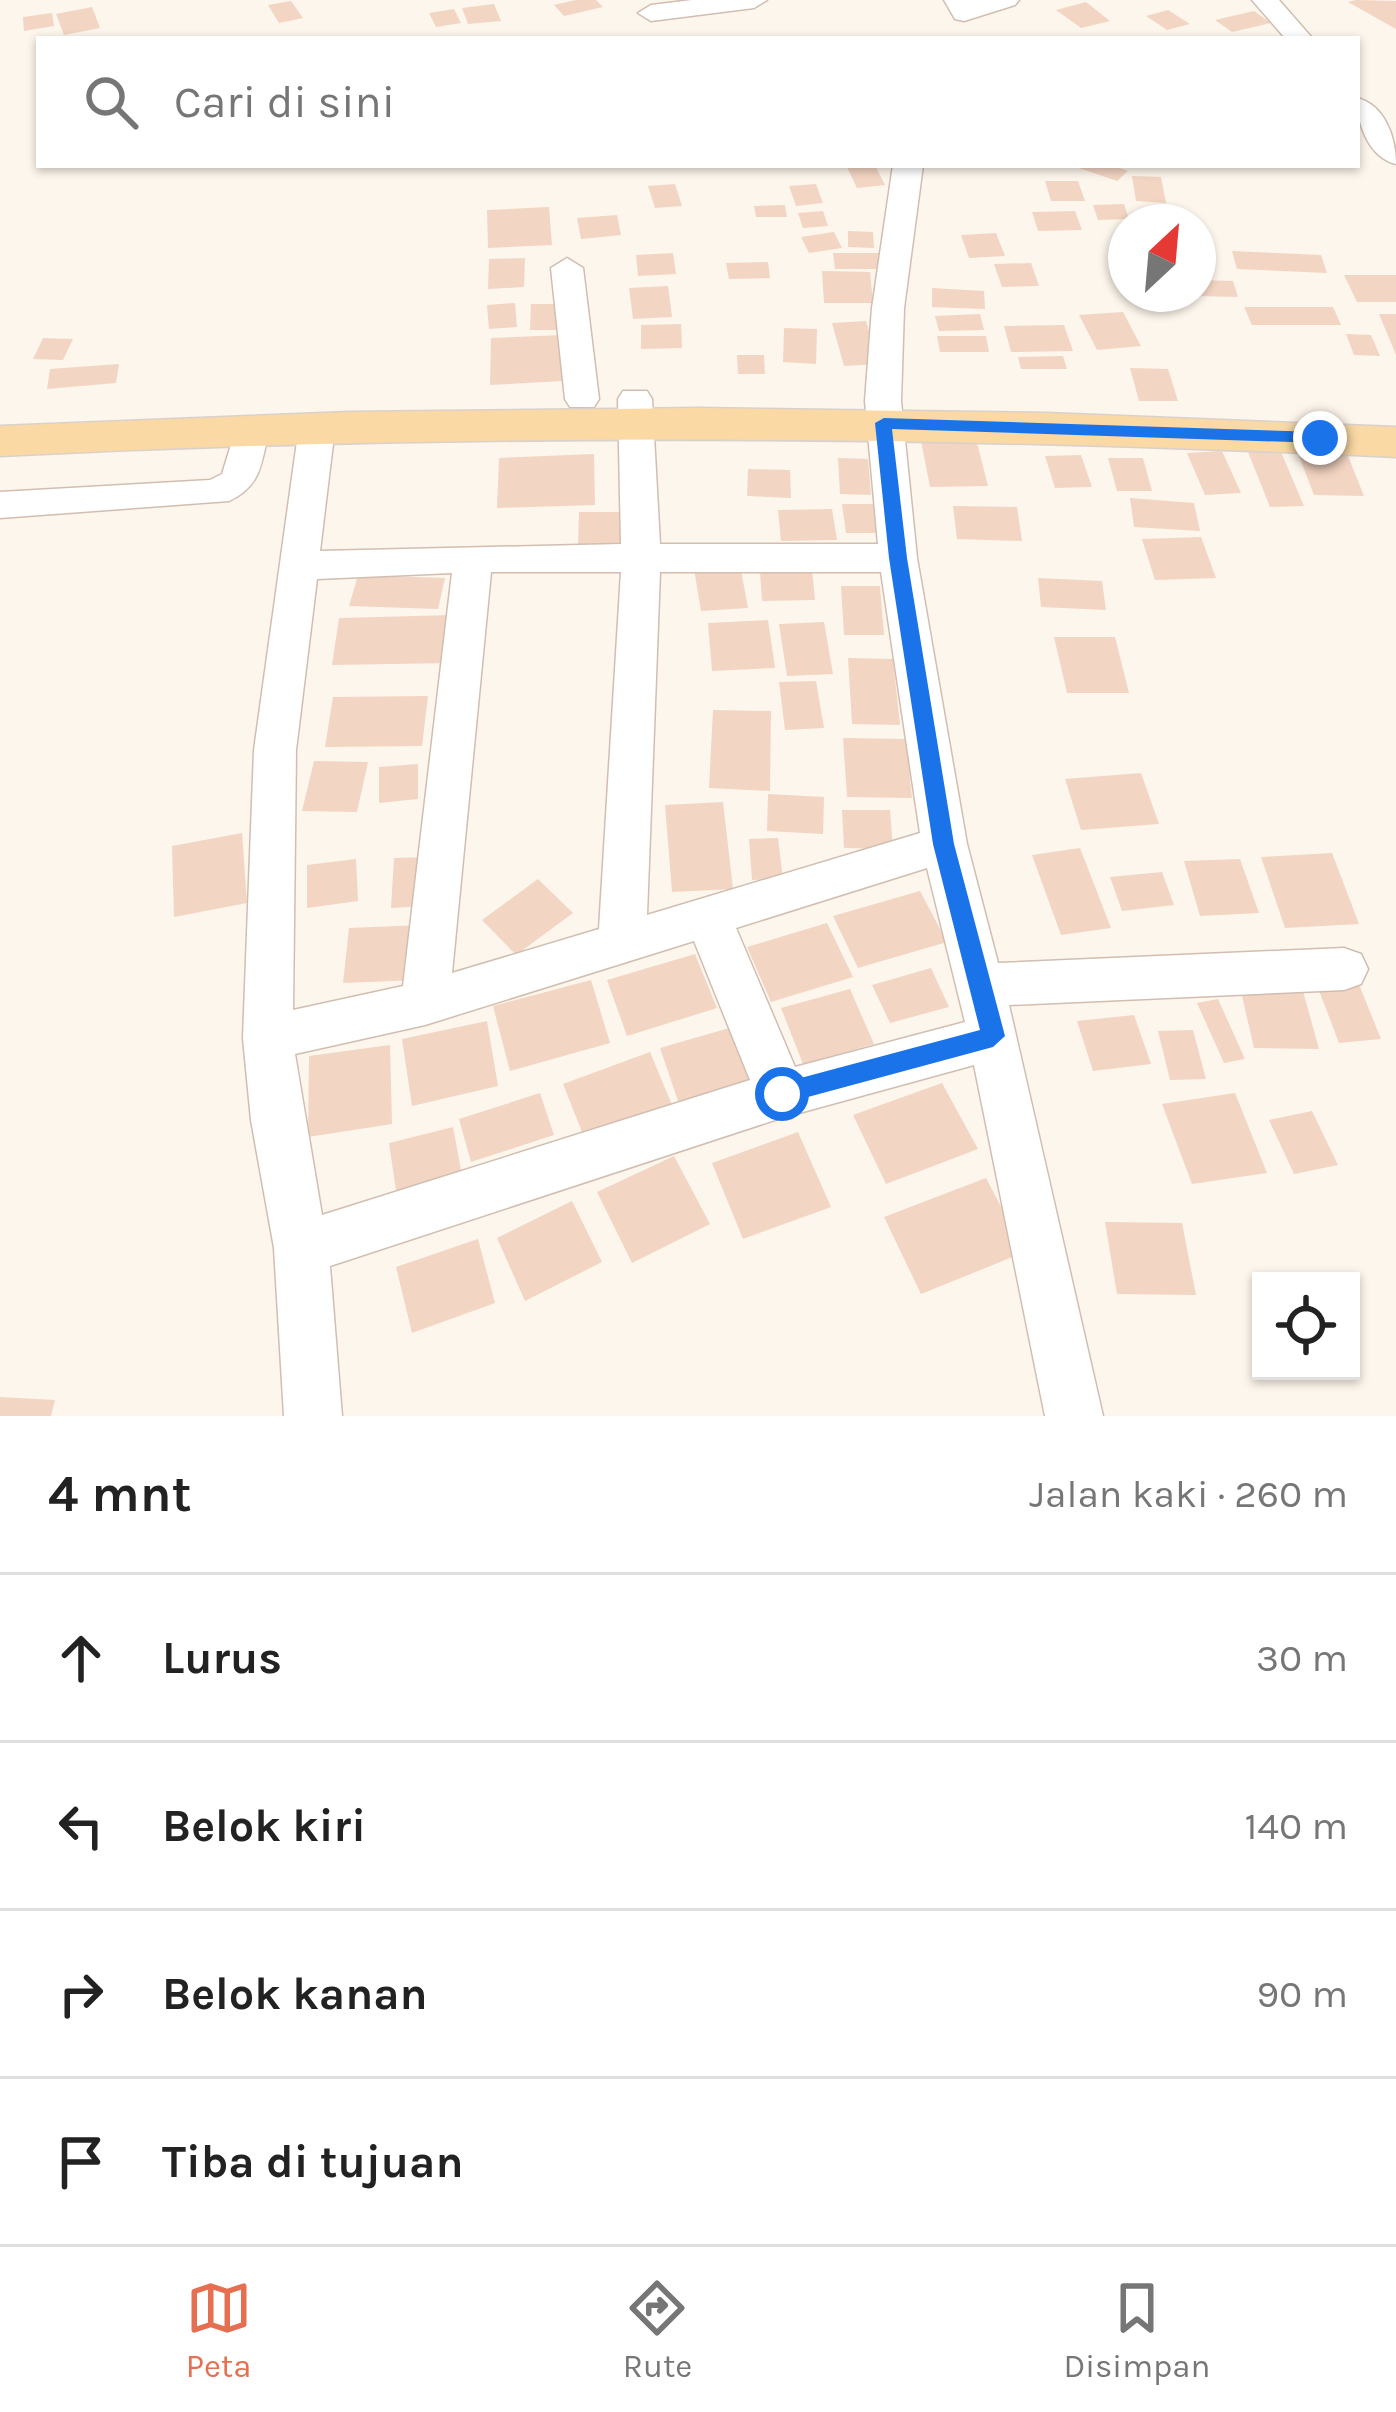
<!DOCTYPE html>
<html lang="id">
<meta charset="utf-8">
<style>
:root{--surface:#fff;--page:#f6f6f6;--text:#222;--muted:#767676;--line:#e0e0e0;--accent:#e76f51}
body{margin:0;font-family:Karla,sans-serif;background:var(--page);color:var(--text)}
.controls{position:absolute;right:36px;bottom:36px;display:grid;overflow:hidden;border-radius:0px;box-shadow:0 3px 9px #0004}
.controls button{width:108px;height:108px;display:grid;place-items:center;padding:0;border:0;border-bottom:3px solid var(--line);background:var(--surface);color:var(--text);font:60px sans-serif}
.compass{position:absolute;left:1108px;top:204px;width:108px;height:108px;border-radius:50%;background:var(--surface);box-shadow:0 3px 9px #0004;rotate:26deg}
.stop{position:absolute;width:36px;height:36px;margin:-27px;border:9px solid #1a73e8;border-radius:50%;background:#fff}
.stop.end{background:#1a73e8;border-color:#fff;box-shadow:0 3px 12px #0008}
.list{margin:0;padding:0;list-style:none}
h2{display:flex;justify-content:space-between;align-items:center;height:156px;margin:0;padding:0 48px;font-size:51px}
h2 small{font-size:39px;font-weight:400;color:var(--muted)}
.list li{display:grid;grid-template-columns:78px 1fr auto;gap:36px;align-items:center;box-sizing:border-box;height:168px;padding:0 48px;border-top:3px solid var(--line)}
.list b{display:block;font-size:45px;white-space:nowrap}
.list em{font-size:39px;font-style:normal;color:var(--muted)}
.icon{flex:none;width:66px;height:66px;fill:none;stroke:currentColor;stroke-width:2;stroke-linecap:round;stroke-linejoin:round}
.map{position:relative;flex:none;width:1396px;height:1416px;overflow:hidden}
.search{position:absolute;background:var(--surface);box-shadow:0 3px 9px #0004;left:36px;right:36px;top:36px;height:132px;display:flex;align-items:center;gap:30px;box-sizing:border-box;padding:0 42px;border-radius:0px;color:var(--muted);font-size:45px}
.sheet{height:828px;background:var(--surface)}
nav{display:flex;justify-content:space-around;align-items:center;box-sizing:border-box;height:168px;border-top:3px solid var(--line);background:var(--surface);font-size:33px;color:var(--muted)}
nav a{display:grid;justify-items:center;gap:6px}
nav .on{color:var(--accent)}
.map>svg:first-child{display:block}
.building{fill:#f3d5c3}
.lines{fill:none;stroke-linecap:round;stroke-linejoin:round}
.minor-casing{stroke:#d1beb0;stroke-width:3}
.major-casing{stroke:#dad1cd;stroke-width:3}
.minor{fill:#fff;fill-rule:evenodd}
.major{fill:#fbd9a5;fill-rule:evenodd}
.route{fill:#1a73e8}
</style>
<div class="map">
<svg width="1396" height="1416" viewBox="0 0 1396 1416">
<rect width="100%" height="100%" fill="#fdf6ec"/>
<path class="building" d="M576 0H596L603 7 564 16 554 5Z
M1356 0 1396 1V29L1348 2Z
M291 1 303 18 279 23 268 5Z
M1086 2 1110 21 1081 28 1056 10Z
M494 4 501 21 468 24 462 8Z
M92 7 100 28 64 35 56 14Z
M454 9 461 23 436 27 429 13Z
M1168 10 1190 24 1167 30 1146 16Z
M1254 11 1271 23 1232 32 1215 20Z
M52 13 54 26 24 31 23 17Z
M875 165 885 185 857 188 847 167Z
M1111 165 1128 171 1117 181 1073 166Z
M1132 176 1161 177 1166 203 1136 201Z
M1045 181H1078L1085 201H1051Z
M675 184 682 206 655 208 648 186Z
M816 184 823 203 796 206 789 186Z
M1124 204 1129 219 1098 220 1093 205Z
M785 205 787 217H756L754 206Z
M549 207 552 245 488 248 487 210Z
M823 211 828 226 803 228 798 213Z
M1075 211 1082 230 1038 231 1032 212Z
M617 215 621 235 581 239 577 218Z
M848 231 873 232 874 248 848 247Z
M834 232 842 248 809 253 801 237Z
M996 233 1005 256 969 258 961 235Z
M1232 251 1321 255 1327 273 1237 269Z
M673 253 676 274 638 276 636 255Z
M833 253H885L888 269H835Z
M525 258 524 287 488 289 489 259Z
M768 262 770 278 729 279 726 263Z
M1031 263 1039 286 1002 287 994 264Z
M822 271 870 272 873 303H824Z
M1344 275H1396V302H1357Z
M1198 280 1233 281 1238 297 1198 296Z
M668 286 672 317 633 319 629 288Z
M932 288 984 291 985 309 932 307Z
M515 303 517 327 489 329 487 305Z
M531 304H559L558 330H530Z
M1244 307H1333L1341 325H1252Z
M1123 312 1141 346 1097 350 1079 315Z
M980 314 984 330 939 331 935 316Z
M1379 314H1396V355Z
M866 321 879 364 844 366 832 323Z
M681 324 682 348 641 349V325Z
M1064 325 1073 351 1011 352 1004 326Z
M784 328 817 329 816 364 783 362Z
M1346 334 1371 335 1380 356 1354 355Z
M562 335 563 381 490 385 491 338Z
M937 336H986L989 352H940Z
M43 338 73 339 63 360 33 359Z
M737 355H764L765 374H738Z
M1063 356 1067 369H1021L1018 357Z
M119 364 116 383 47 389 50 369Z
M1130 368 1168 369 1178 401H1139Z
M976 439 988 486 930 487 921 441Z
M1222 451 1241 493 1205 495 1187 453Z
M1248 452H1281L1304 506 1270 507Z
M594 454 595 505 497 508 499 458Z
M1081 455 1092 487 1055 488 1045 456Z
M1299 456H1348L1364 496 1314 495Z
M838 458 868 459 871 495 840 494Z
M1108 458H1143L1152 491H1117Z
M748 469 790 470 791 498 747 496Z
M1130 498 1194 503 1200 531 1134 527Z
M842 504H873L876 533H846Z
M953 506 1017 507 1022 541 957 539Z
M832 509 837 540 781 541 778 510Z
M579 512H622V548H578Z
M1201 537 1216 578 1155 580 1142 539Z
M740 565 748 608 701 611 694 569Z
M812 570 815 600 762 601 760 571Z
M358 575 445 578 438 609 349 606Z
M1038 578 1102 581 1106 610 1041 607Z
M841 586H880L884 635H844Z
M454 615 450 663 332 665 339 618Z
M768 620 775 668 712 671 708 623Z
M824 622 833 674 787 676 779 624Z
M1054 637H1115L1129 693H1067Z
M848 658 893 659 900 725 852 724Z
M816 681 824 728 785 730 779 682Z
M428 696 422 746 325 747 333 697Z
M713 710 771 711 770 791 709 788Z
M843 738 906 739 912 798 847 797Z
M314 761 368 762 357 812 302 811Z
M418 764V799L379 803V767Z
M1141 773 1159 824 1081 830 1065 779Z
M768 794 824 797 823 834 767 831Z
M723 802 733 889 672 892 665 805Z
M842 810H890L893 849 844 848Z
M242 833 247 903 174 917 172 846Z
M778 838 783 879 752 880 749 839Z
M1080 848 1111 928 1061 935 1032 855Z
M1332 853 1359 924 1285 928 1261 857Z
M427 857 425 906 391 908 394 858Z
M356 859 358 901 307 908V865Z
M1240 859 1259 913 1200 916 1184 861Z
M1162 872 1174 905 1122 911 1110 877Z
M538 879 573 913 516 955 482 920Z
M920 891 947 942 858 968 833 916Z
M827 923 853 977 771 1002 747 947Z
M422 925 417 980 343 983 349 928Z
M695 954 717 1008 627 1036 607 980Z
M931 968 949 1007 890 1023 872 985Z
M1356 977 1381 1039 1339 1043 1315 980Z
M591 980 610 1043 510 1071 493 1006Z
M1239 983 1301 984 1319 1049 1254 1048Z
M850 989 874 1044 803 1064 781 1008Z
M1218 999 1245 1059 1224 1063 1197 1003Z
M1134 1015 1151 1064 1093 1071 1077 1021Z
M487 1021 498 1086 412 1106 402 1039Z
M743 1024 764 1079 679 1104 660 1048Z
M1193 1030 1206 1079 1170 1080 1158 1031Z
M390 1045 392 1124 308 1137 309 1056Z
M650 1052 672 1105 584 1137 563 1084Z
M942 1083 978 1149 886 1184 853 1115Z
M540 1093 554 1135 471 1162 459 1119Z
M1235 1093 1267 1173 1192 1184 1162 1104Z
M1312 1111 1338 1165 1294 1174 1269 1120Z
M453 1127 463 1181 397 1197 389 1143Z
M798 1132 831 1207 743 1239 712 1163Z
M674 1156 710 1224 632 1263 597 1192Z
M986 1178 1025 1252 921 1294 884 1217Z
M572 1201 602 1262 525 1301 497 1238Z
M1105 1222 1182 1223 1196 1295 1117 1294Z
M478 1239 495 1303 412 1333 396 1267Z
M0 1397 55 1400 51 1416H0Z"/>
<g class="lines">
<defs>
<path id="minor" d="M692 0H767L754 8 651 21 638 13 651 5Z
M944 0H1019L1015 5 964 21 955 19Z
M1252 0H1279L1313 39H1286Z
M1357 98C1385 105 1396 138 1396 164 1368 157 1357 123 1357 98Z
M893 165H923L904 308 901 401 917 558 967 844 998 963 1344 948 1361 954 1368 969 1361 984 1344 990 1009 1005 1103 1416H1045L974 1065 781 1118 330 1266 342 1416H284L274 1248 251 1120 243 1038 254 750 299 427 304 419H330L335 427 320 551 621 544 618 399 623 391H647L652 399 660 544H878L865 401 872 308ZM491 572H621L599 929 452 973ZM660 572H881L920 833 647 915ZM452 573 403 986 293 1010 296 750 317 579ZM927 868 965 1022 795 1067 736 928ZM694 941 750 1080 322 1215 295 1054 425 1025Z
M567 258 583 268 599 399 594 407H570L565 399 551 268Z
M251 418 264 422 269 430C261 464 262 485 229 501L0 518V492L210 480 222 474 238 422Z"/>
<path id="major" d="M698 408 1047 413 1396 427V457C930 435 466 433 0 456V426L349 412Z"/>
</defs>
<use href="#minor" class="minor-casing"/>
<use href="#major" class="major-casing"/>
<use href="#minor" class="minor"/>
<use href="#major" class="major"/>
</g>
<path class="route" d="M884 418 1320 432 1328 438 1320 443 892 429 907 558 954 844 1005 1036 993 1047 782 1104 770 1094 782 1083 980 1030 933 844 889 558 875 423Z"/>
</svg>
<div class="controls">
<button><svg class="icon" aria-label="locate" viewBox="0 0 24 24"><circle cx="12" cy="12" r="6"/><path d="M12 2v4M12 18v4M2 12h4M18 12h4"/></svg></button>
</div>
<svg class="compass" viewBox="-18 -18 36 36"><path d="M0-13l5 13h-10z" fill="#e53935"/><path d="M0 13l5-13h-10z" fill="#767676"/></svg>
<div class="stop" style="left:782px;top:1094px"></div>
<div class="stop end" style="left:1320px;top:438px"></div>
<div class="search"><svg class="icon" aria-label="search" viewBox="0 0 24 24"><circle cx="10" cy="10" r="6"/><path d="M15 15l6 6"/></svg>Cari di sini</div>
</div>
<section class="sheet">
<h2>4 mnt<small>Jalan kaki · 260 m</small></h2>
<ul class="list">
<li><svg class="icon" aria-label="ahead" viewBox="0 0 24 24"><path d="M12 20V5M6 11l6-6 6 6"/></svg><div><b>Lurus</b></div><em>30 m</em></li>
<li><svg class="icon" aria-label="left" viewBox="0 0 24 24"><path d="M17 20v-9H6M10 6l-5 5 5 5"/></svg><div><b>Belok kiri</b></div><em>140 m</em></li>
<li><svg class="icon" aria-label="right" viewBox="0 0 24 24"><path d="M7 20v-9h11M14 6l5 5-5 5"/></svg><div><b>Belok kanan</b></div><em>90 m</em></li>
<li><svg class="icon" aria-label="arrive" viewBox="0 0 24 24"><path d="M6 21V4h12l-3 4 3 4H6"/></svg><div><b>Tiba di tujuan</b></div></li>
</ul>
</section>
<nav>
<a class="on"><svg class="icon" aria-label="map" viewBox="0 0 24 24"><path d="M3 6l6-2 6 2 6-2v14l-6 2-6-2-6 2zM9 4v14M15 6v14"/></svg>Peta</a>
<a><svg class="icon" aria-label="directions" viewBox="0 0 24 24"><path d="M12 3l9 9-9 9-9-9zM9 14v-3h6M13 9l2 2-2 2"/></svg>Rute</a>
<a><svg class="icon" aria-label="saved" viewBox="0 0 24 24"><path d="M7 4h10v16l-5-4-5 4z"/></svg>Disimpan</a>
</nav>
